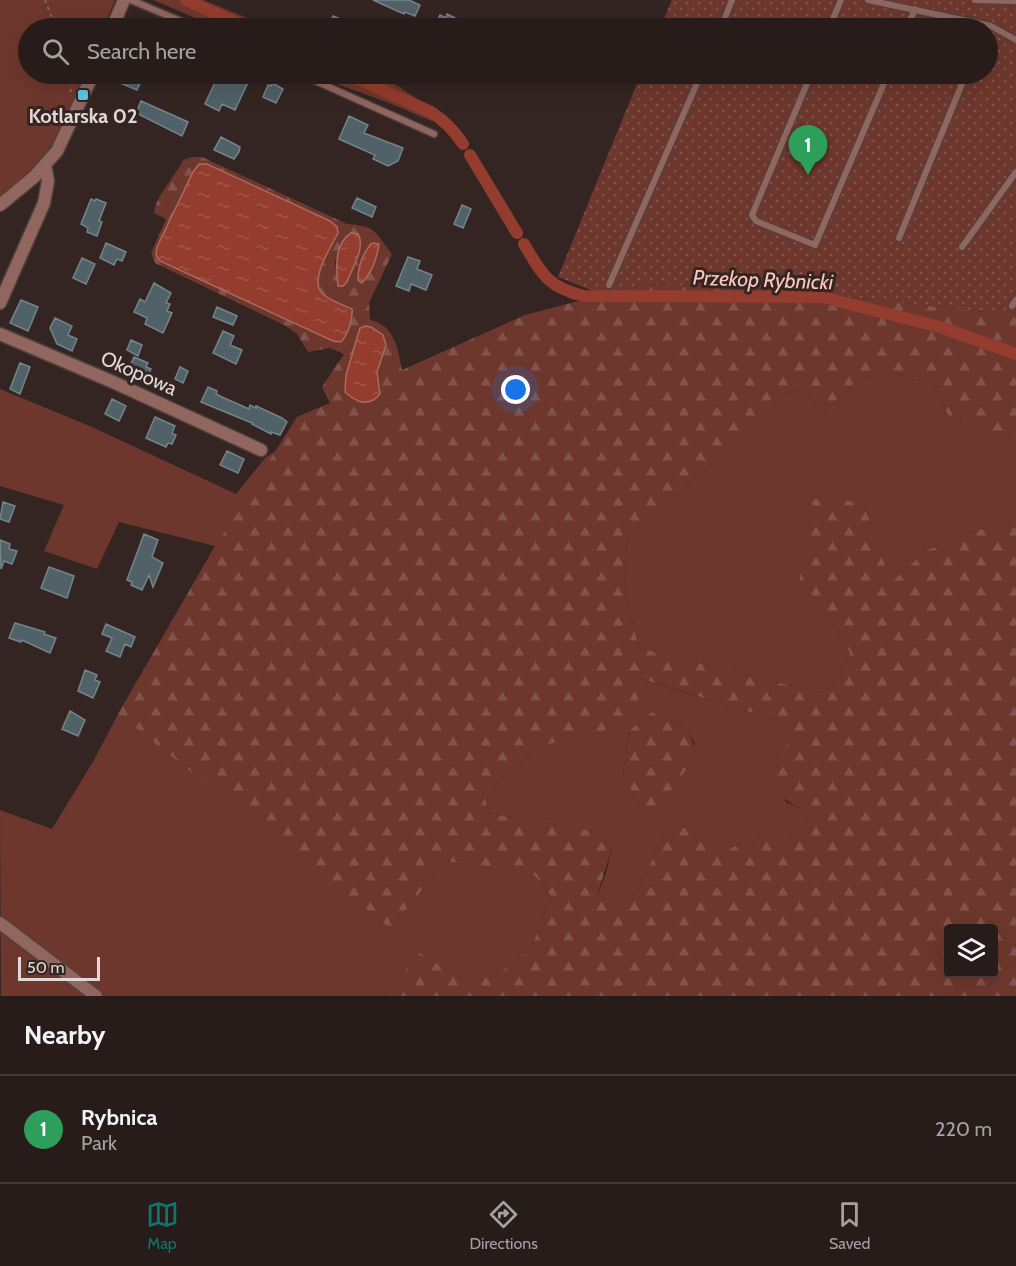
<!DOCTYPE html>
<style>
:root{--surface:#271c1a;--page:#332927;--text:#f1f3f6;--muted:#a4a1a2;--line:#433a39;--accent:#0f766e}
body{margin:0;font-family:Cabin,sans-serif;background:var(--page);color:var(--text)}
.controls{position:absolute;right:18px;bottom:18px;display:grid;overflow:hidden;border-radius:6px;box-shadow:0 6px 24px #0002}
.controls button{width:54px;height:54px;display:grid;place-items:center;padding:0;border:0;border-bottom:2px solid var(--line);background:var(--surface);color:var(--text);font:30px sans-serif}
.scale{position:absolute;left:18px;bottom:15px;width:82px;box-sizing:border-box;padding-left:6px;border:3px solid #e1d7d5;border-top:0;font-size:16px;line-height:21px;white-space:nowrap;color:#e1d7d5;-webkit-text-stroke:4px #342522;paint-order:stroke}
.you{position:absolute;left:516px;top:390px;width:21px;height:21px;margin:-15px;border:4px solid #fff;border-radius:50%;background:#1a73e8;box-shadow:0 0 0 9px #1a73e833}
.badge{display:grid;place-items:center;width:39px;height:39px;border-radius:50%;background:var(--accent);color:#fff;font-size:20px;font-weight:700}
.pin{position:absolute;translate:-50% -50px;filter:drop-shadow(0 2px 3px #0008)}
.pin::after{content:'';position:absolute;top:32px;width:21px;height:18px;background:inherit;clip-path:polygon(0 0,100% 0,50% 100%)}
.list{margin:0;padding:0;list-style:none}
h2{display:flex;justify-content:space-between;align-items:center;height:78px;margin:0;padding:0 24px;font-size:26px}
h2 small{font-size:20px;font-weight:400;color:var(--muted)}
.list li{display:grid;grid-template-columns:39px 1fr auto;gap:18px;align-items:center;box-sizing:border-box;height:108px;padding:0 24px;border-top:2px solid var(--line)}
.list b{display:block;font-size:22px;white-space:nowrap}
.list p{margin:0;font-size:20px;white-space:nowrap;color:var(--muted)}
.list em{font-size:20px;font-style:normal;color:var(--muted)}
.icon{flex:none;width:33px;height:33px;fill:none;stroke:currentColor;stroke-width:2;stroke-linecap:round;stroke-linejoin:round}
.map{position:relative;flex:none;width:1016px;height:996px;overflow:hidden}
.search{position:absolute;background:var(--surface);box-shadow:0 6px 24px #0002;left:18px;right:18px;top:18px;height:66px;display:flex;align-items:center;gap:15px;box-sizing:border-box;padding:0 21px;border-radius:33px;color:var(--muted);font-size:22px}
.sheet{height:186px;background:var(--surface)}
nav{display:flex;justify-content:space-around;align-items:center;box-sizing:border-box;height:84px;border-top:2px solid var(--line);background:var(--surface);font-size:16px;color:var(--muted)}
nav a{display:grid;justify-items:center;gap:3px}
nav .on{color:var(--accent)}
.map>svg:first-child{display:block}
.grass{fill:#6e372d;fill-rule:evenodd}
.forest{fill:url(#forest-firs);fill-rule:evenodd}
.garden{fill:url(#garden-dots)}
.water{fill:url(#water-ripples);stroke:#ab6a5f;stroke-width:1.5}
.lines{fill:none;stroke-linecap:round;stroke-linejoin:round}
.canal{stroke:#943c2d;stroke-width:12}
.building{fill:#506167;stroke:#73858b;stroke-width:1.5}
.lane-casing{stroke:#50413f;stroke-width:9}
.street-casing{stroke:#50413f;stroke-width:15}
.path{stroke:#776a68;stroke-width:2;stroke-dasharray:3 4.5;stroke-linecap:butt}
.lane{stroke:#90665e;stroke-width:6}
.street{stroke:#90665e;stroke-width:12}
.poi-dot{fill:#5dc7e8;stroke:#342522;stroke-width:2}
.labels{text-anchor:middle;stroke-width:6;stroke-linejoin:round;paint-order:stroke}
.poi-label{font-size:20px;font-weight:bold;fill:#e1d7d5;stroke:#342522}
.street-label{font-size:20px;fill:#e1d7d5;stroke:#342522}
.water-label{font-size:21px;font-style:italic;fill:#fdc9be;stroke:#342522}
</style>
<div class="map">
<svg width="1016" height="996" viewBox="0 0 1016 996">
<defs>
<pattern id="forest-firs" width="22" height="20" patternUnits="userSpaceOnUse" patternTransform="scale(1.5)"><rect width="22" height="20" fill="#6e372d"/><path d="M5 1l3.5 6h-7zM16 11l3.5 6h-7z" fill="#82534b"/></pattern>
<pattern id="garden-dots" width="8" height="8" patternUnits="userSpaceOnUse" patternTransform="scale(1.5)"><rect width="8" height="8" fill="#6e372d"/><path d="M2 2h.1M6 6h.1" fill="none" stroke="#82534b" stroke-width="1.8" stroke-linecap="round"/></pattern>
<pattern id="water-ripples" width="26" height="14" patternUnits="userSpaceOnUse" patternTransform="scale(1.5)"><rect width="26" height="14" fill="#943c2d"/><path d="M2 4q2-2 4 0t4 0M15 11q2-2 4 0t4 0" fill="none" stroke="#a3574b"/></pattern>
</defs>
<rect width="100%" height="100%" fill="#342522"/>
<path class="grass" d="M0 0H115L103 28H28V74H84C74 99 65 127 48 150 35 168 17 182 0 196Z
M153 0H203L272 28H219Z
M314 74C329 73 358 70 371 74 395 80 414 99 436 110V119L432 121C417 116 403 108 389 103 364 93 338 86 314 74Z
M888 371 932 383 949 417 1006 440 1016 437V516L927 550 891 584 863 502 799 584 827 612 850 653 832 687 820 693 639 648 624 590 627 538 729 448 775 394 806 390 821 415 857 381Z
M0 389 92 427 236 494 266 457 277 450 215 546 119 522 97 569 44 551 64 505 0 486Z
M640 679 790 724V739L771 766 786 802 812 814 800 833 743 842 724 852 664 836 631 903 597 896 606 873 612 848 593 831 489 813 485 797 512 775 536 747 601 732ZM652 712C670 719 686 726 695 744L639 807 623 773 630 730Z
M118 714 231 800 391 929 445 861 535 876 551 896 532 946 500 973 463 979 420 953 383 996H1L0 810 52 829 94 760Z"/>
<path class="forest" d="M192 157H202L347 224C378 226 375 233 392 254L369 303 370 320C395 325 398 350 402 370L525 315 644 284 778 289 1003 314 1016 312V437L1006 440 949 417 932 383 888 371 857 381 821 415 806 390 776 394 729 448 627 538 624 590 639 648 820 693 832 687 850 653 827 612 799 584 813 499 863 502 891 583 927 550 1016 516V996H383L420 953 463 979 500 973 532 946 551 896 535 876 445 861 391 929 118 714 215 546 297 417 330 403 322 387 344 354 330 348 308 352 297 334 286 326 155 263 151 253 166 219 154 213C157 193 174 179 183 160ZM199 164H207L330 221 337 227 338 233C331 247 308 281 323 294 330 301 344 305 352 310L341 342 333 341 160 261 156 255 157 247 193 172ZM345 237 338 286 335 262ZM641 679 790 724V739L771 766C775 797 785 801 812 814L800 833 743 842 724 852 702 829 684 828 664 836 631 903 597 896 612 848 593 831 489 813 485 797 512 775 536 747 601 732 636 712ZM948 928H994V974H948Z
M652 712C723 739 688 767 656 809L639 807 623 773 630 730Z"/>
<path class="garden" d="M672 0H1016V312L1003 314 778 289 644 284 603 295 558 277 641 74H988V28H660Z"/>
<path class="water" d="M199 164H207L330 221 337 227 338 233C331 247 308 281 323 294 330 301 344 305 352 309 353 320 348 334 341 342L333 341 160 261 156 255 157 247 193 172Z
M351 233 358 234C366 247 352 268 347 282L343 286H338C336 269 334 243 351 233Z
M373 243 379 244C377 259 372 272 362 283L358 280C358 267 363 251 373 243Z
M365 326 371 327 383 335 386 345 377 372 380 394C368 408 356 402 345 392L346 375 360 328Z"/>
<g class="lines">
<path class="canal" d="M186 0 248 28
M347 74 431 112C445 121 454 130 463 144
M470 155 517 233
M524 244C542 274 547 287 584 296L822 297 940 327 1016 354"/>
</g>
<path class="building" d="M373 0H409L420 5 415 16 405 12 404 14Z
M447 14 461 21 458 28H434L440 15 446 18Z
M333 16 345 21 342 28H327Z
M125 74H144L137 90 120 83Z
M219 74H252L235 110 222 104 219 111 205 104Z
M272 83 283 89 276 103 263 97 268 85 271 86Z
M141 101 188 122 182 136 136 113Z
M349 116 368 125 364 133 403 148 398 161 388 166 373 159 375 155 339 139Z
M221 137 240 147 239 152 234 159 214 150Z
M357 198 376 207 372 217 352 208Z
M91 199 95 201 96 199 106 203 99 221 102 222 97 236 87 232 88 228 81 224Z
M462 205 471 209 463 228 454 224Z
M106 243 126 252 122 261 117 259 114 265 100 258Z
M408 257 420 261 417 269 432 275 426 290 411 284 409 291 396 286Z
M82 258 95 264 86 284 73 278Z
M154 283 171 293 166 303 170 304 167 311 172 313 163 333 145 324 147 318 134 312 140 299 145 302Z
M21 300 38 307 28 331 10 323Z
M217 307 237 316 233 325 213 317Z
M55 318 72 326 68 335 77 339 72 351 57 344 50 328Z
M223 331 234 336 230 345 242 350 236 364 213 353Z
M131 340 142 345 138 356 127 350Z
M134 357 148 363 146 367 151 369 145 383 126 375Z
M20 363 30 367 20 394 10 389Z
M180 367 188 371 183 383 175 379Z
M208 387 217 391 216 394 222 397 249 409 250 405 256 408V406L282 418 287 422 280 435 271 432V434L252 424V423L201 402Z
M112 399 126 406 119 421 105 414Z
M155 417 175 426 172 433 176 435 172 444 168 443 166 447 146 438Z
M227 451 244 459 238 473 220 465Z
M3 502 15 506 9 522 0 519Z
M144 534 158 540 152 557 163 563 153 587 149 575 142 590 131 585 132 582 127 580Z
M0 540 10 544 9 549 17 551 12 564 4 561 1 569Z
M49 567 74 576 67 598 41 588Z
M15 623 45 632 44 634 56 638 50 653 22 640 21 642 9 638Z
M106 624 135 637 131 647 125 644 120 657 106 651 112 638 102 634Z
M85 670 97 675 95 680 100 682 93 698 78 691Z
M70 711 85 720 78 736 62 729Z"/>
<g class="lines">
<defs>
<path id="lane" d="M131 0 197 28
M868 0 991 26 1016 40
M975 0 1016 1
M721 28 732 0
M829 28 841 0
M907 28 915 9
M300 74 434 134
M811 74 752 215 756 221 815 245 888 74
M899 238 966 74
M962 247 1016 172
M609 285 701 74
M1012 306 1016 300"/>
<path id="street" d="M112 28 124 0
M0 205 34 177 57 151 93 74
M0 303 44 203 48 181 45 165
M0 334 113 382 261 450
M0 923 96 996"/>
</defs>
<use href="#lane" class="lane-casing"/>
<use href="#street" class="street-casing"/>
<path class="path" d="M45 0 56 28
M69 74 71 92"/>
<use href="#lane" class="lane"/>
<use href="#street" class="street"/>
</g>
<rect class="poi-dot" x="77" y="89" width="12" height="12" rx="3"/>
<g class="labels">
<g class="poi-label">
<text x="83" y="123">Kotlarska 02</text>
</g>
<g class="street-label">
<text transform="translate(139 373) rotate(24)" y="7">Okopowa</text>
</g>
<g class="water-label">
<text transform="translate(763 280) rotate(2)" y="7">Przekop Rybnicki</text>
</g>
</g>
</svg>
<div class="controls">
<button><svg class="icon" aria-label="layers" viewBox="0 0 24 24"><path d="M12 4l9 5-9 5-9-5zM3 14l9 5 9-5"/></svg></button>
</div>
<div class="scale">50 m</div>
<div class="you"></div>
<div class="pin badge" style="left:808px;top:175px;background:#2e9e5b">1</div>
<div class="search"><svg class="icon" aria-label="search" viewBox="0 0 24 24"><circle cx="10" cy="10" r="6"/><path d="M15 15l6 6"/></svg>Search here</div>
</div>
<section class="sheet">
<h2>Nearby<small></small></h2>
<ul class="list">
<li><span class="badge" style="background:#2e9e5b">1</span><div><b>Rybnica</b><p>Park</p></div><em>220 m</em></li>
</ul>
</section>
<nav>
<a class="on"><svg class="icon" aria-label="map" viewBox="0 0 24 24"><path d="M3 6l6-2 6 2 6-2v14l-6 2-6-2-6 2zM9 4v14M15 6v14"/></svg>Map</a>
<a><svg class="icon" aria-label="directions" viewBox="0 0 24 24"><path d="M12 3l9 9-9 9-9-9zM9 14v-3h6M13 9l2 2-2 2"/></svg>Directions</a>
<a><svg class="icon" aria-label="saved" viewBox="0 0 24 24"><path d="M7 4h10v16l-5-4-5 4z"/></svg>Saved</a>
</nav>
